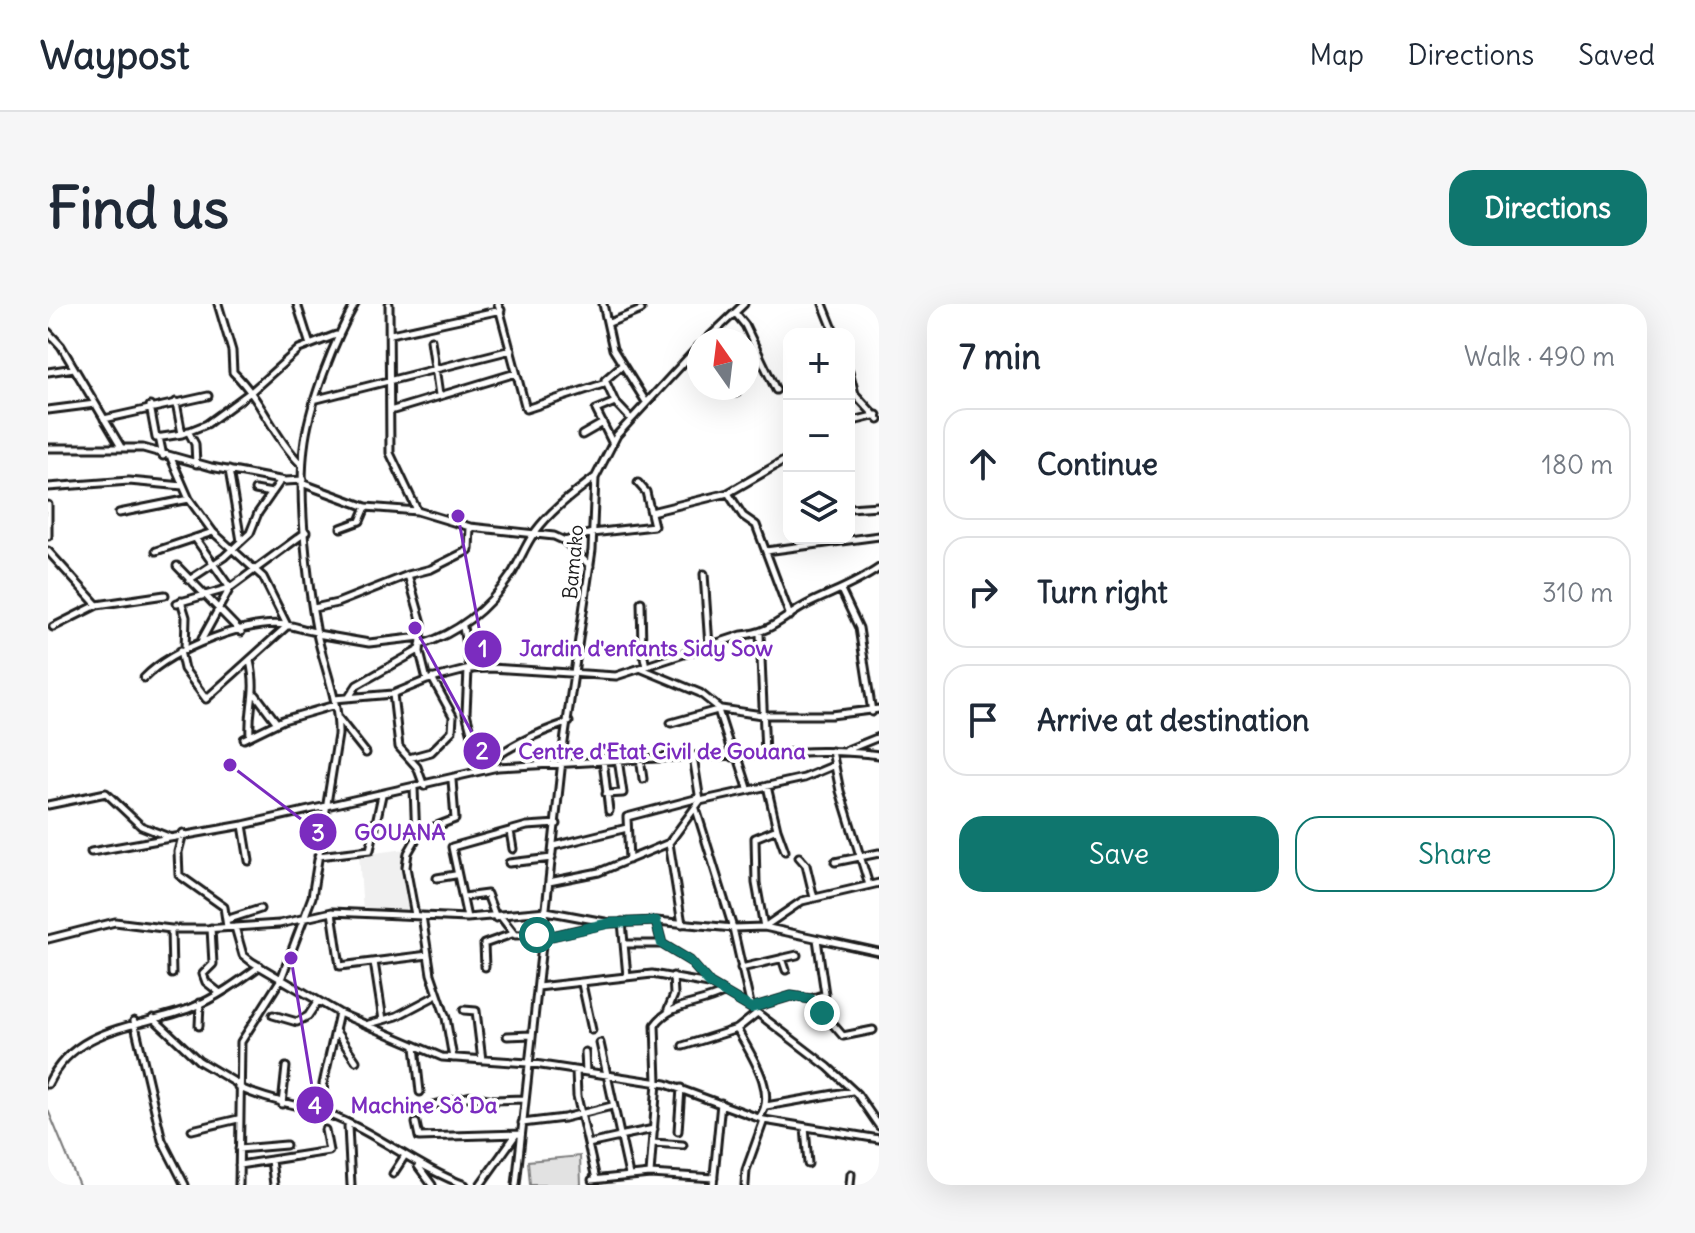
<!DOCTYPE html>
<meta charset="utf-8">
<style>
:root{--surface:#fff;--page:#f6f6f7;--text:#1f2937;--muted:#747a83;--line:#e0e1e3;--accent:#0f766e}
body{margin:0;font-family:Delius,sans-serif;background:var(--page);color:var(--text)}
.controls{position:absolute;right:24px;top:24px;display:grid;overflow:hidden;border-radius:16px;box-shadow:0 8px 32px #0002}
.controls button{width:72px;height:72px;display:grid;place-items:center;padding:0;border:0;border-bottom:2px solid var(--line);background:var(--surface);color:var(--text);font:40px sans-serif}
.compass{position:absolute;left:639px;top:24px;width:72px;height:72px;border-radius:50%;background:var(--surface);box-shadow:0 8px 32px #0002;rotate:346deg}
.stop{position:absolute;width:24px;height:24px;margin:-18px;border:6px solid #0f766e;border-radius:50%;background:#fff}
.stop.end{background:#0f766e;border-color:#fff;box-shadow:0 2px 8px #0008}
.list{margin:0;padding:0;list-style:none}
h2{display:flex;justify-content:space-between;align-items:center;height:104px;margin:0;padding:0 32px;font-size:34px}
h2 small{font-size:26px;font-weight:400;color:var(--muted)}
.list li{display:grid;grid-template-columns:52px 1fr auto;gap:24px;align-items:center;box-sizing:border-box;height:112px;margin:0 16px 16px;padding:0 16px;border:2px solid var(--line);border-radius:24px}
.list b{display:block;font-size:30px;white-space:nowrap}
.list em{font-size:26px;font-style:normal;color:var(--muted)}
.actions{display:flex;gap:16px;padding:24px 32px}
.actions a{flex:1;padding:18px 0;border:2px solid var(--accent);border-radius:24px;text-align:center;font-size:28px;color:var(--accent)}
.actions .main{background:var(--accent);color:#fff}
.icon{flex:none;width:44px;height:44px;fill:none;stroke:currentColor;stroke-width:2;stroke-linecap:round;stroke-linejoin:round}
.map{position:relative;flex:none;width:831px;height:881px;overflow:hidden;border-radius:24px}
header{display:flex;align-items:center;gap:48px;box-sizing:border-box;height:112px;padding:0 40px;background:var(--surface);border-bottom:2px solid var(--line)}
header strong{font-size:38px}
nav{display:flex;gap:44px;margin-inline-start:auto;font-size:28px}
.intro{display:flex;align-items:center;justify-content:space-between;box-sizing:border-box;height:192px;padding:0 48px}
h1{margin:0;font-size:56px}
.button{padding:20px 36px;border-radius:24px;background:var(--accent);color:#fff;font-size:28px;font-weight:700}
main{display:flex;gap:48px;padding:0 48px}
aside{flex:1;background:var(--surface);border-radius:24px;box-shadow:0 8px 32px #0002}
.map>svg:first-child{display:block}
.built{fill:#f0f0f0}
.green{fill:#e2e2e2;stroke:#7f7f7f;stroke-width:2}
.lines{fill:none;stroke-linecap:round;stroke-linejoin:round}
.stream{stroke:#7a7a7a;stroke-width:2}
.minor-casing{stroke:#1c1c1c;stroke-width:11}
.minor{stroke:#fff;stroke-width:5}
.route{stroke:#0f766e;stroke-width:10}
.labels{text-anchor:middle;stroke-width:7;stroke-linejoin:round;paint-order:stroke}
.street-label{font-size:20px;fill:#1c1c1c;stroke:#fff}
.leader{fill:none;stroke:#7b2cbf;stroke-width:3}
.callout-dot{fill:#7b2cbf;stroke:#fff;stroke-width:3}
.mark-label{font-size:24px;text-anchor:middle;font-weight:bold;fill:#fff}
.callout-label{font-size:22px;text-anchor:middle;font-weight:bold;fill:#7b2cbf;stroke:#fff;stroke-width:7;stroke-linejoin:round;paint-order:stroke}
</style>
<header>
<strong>Waypost</strong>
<nav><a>Map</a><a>Directions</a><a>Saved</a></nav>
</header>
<div class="intro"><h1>Find us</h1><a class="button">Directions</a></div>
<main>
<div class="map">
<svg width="831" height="881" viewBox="0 0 831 881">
<rect width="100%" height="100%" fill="#fff"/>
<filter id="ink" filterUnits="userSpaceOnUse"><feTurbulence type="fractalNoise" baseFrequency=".0125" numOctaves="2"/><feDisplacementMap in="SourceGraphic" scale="16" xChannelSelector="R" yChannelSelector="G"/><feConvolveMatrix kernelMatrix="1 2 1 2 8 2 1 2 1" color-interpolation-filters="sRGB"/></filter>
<g filter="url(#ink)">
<path class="built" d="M358 545 366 608 315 607 311 551Z"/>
<path class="green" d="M532 852 533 881H482L480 857Z"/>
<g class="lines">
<path class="stream" d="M0 806 31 881"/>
<defs>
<path id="minor" d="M170 0 184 47 185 68C214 96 226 134 254 161
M249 0 262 41
M341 0 342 149 369 206
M450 0 478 105 558 79
M555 0 565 45 598 98
M775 0 787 30
M688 10 697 21 728 86
M561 19 593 6
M0 28 13 42 73 143
M343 30 453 6
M383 36 391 91
M658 36 696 0
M573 62 557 76 567 98 582 114
M801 67 807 90 831 116
M0 68 26 64
M686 84 688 89
M269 95 463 46
M128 98 134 130
M102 102 108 134 134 130 159 120 204 87 251 45 288 31
M0 106 47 100
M342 107 468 69
M56 115 160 92
M801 118 829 111
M140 127 147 140 148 160
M534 131 555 119
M111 133 115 152
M564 138 548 106 567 98
M0 144H95L163 163 237 177 255 176
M123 154 141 195 165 228 215 273 239 321
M181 166 193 237
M256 180 318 203 369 207 422 223 506 232 517 237 544 229 606 222 598 188 590 179
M0 183 81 177 135 182
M207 186 224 189
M680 189 695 212 708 221 742 312
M0 201V232
M801 204 831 202
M603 208 680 189 741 154
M71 209 141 195
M293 224 312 217 318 203
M147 234 182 284
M517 237 542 262
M0 247 49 301
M108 247 165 228
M718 247 831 232
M129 262 193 328
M656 270 661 342
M360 271 383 265 421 246 422 223
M141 276 176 253 202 229 210 209 233 176
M794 288 811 324 824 408
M133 297 138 313 137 345
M593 298 594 343 598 363
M129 299 182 284 258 228
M266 304 289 299 360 271 374 319 372 348 379 376 422 365 443 364 568 372 694 331C724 329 737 311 762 299 787 287 808 280 831 264
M5 323 49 301 117 291
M415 323 422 365
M269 330 321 339 373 333
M712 330 717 450
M154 335 182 284
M372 341C411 329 440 305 463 271 472 257 477 241 487 228 503 206 524 191 546 174
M132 347 136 365 158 395 239 322
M594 365 652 389 672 405
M420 366 418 409 425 435
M96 374C124 345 198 316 238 321 248 322 258 327 269 328
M345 390 351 443 369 463 376 482
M208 391 229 419
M301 393 309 381 371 346
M286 395 345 390 379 376
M670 406 685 453
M291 415 318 449
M623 419 673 405 714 411H783L831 405
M202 432C200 400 210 391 202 357
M196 435 235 416 287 401
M799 446 831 433
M784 447 792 487 821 581
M645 452C708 453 769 442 831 451
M690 453 700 484
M361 454 383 448 404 427 405 412 384 374
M592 454 595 475
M555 456 561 507
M430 467C458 443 486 430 521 418
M719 482 729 525 707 534 708 579 716 623 685 624 703 704 780 763 809 790 831 822
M366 484 368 535 360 549 358 563 367 611
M558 490 575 489 570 455
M652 497 756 474 787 461
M0 501 58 489 93 522 121 533
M195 521 201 557
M729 525 737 547
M462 527 465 545
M135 529 130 548 131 571 176 603 179 623
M368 530 407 515 404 476
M621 539 634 620
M506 542 579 524
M43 548 195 521 450 463 645 452 652 497 621 539 551 568 501 578
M270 552 322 546 334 491
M751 553 758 561 766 594
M581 556 579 513 651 494
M787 558 831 549
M461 559 504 554
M389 574 407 571
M831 579 754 597 716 623 831 648
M416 593 439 590 448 614
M284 608 292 662 380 651
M374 612 383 670 398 714 405 754
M453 613 467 631 496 630
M419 614 404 543 479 522 509 520
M178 616 212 605
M608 617 614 640
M574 618 579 672
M187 623 195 651 204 658 291 709 394 753 480 759 618 780 716 816 831 835
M163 624 165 660 155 670 158 678 172 689
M123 625 124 670
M495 634 560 619
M0 635 67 618 123 625H156L231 620 284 608 419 614 498 607 562 619 608 617 685 624 648 505
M577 640H614L642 657 662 680 703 704 743 692 763 695 777 690 769 635
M734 654 738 666
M326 658 335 716
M437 663 436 640 464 630
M693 664 749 651
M534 680 544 726
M490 683 604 670 661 680
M763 695 795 732 825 726
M620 705 626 691 625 672
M416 706 428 707 434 756
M225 711 249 718 260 712 270 697
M105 714 151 757 190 780
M86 717 114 836 137 881
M321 720 349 712 389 691
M151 722 152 699
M689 725C701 748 731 789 711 814
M287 726 308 757
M459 732 484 731
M552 739 581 871
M635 742 689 725 709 709
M367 743 372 788
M537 748 538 768
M528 767 529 792 548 875
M0 780C28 721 91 724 143 704 168 694 190 678 212 662
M190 783C219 797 249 800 279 810 328 828 368 863 417 881
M234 800 238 763
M381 802 423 792 445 796 477 795
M718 802 804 787
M279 810 275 780 291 709
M368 819 371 833 473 830
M474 819 516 814 564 802
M300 822 303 881
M757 823 760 860
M144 826 190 815
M630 827 633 784
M571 832 606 825
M605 839 635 841
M540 840 572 833
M191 845 238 841
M223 856 226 881
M191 861 281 847 277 826
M370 862 384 881
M345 870 356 853
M602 870 609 778 607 721C623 698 651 702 675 689
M544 876 602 870 666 874
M191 881 193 738 233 675 264 593 290 431C291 396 276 363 269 330 259 278 249 187 257 136 263 96 287 35 307 0
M432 881 467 832
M468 881 516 438 544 246 547 174 569 131 651 42
M665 881 673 799
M697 881 698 866 716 816
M802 881 803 870"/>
</defs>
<use href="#minor" class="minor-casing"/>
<use href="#minor" class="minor"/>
</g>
</g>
<g class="lines" filter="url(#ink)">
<path class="route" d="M489 631 496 630 495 634 562 619 608 617 614 640 642 657 662 680 703 704 743 692 763 695 774 709"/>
</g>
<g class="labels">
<g class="street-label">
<text transform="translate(525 258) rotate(-85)" y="7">Bamako</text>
</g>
</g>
<path class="leader" d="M410 212L435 345M367 324L434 447M182 461L270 528M243 654L267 801"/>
<g class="callout-dot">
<circle cx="410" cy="212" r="8"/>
<circle cx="367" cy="324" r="8"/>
<circle cx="182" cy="461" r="8"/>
<circle cx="243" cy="654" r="8"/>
<circle cx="435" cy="345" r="20"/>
<circle cx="434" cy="447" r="20"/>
<circle cx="270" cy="528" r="20"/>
<circle cx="267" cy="801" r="20"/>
</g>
<g class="mark-label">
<text x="435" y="353">1</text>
<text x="434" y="455">2</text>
<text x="270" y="537">3</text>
<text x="267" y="810">4</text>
</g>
<g class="callout-label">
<text x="598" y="352">Jardin d'enfants Sidy Sow</text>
<text x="614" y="455">Centre d'Etat Civil de Gouana</text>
<text x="352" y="536">GOUANA</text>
<text x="376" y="809">Machine Sô Da</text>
</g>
</svg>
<div class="controls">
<button>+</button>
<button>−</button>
<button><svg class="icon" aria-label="layers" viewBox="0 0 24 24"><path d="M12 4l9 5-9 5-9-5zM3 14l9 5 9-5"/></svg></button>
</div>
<svg class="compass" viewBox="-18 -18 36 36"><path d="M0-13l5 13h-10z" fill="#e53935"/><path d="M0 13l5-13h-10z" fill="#747a83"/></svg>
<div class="stop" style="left:489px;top:631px"></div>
<div class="stop end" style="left:774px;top:709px"></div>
</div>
<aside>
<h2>7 min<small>Walk · 490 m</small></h2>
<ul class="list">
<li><svg class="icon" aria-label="ahead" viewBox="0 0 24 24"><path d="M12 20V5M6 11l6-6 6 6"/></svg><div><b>Continue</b></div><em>180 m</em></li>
<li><svg class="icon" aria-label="right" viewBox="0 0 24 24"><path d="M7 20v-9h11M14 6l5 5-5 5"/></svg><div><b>Turn right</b></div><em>310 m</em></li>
<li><svg class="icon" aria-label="arrive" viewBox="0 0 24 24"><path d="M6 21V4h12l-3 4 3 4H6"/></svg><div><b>Arrive at destination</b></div></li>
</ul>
<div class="actions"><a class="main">Save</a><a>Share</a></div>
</aside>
</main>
